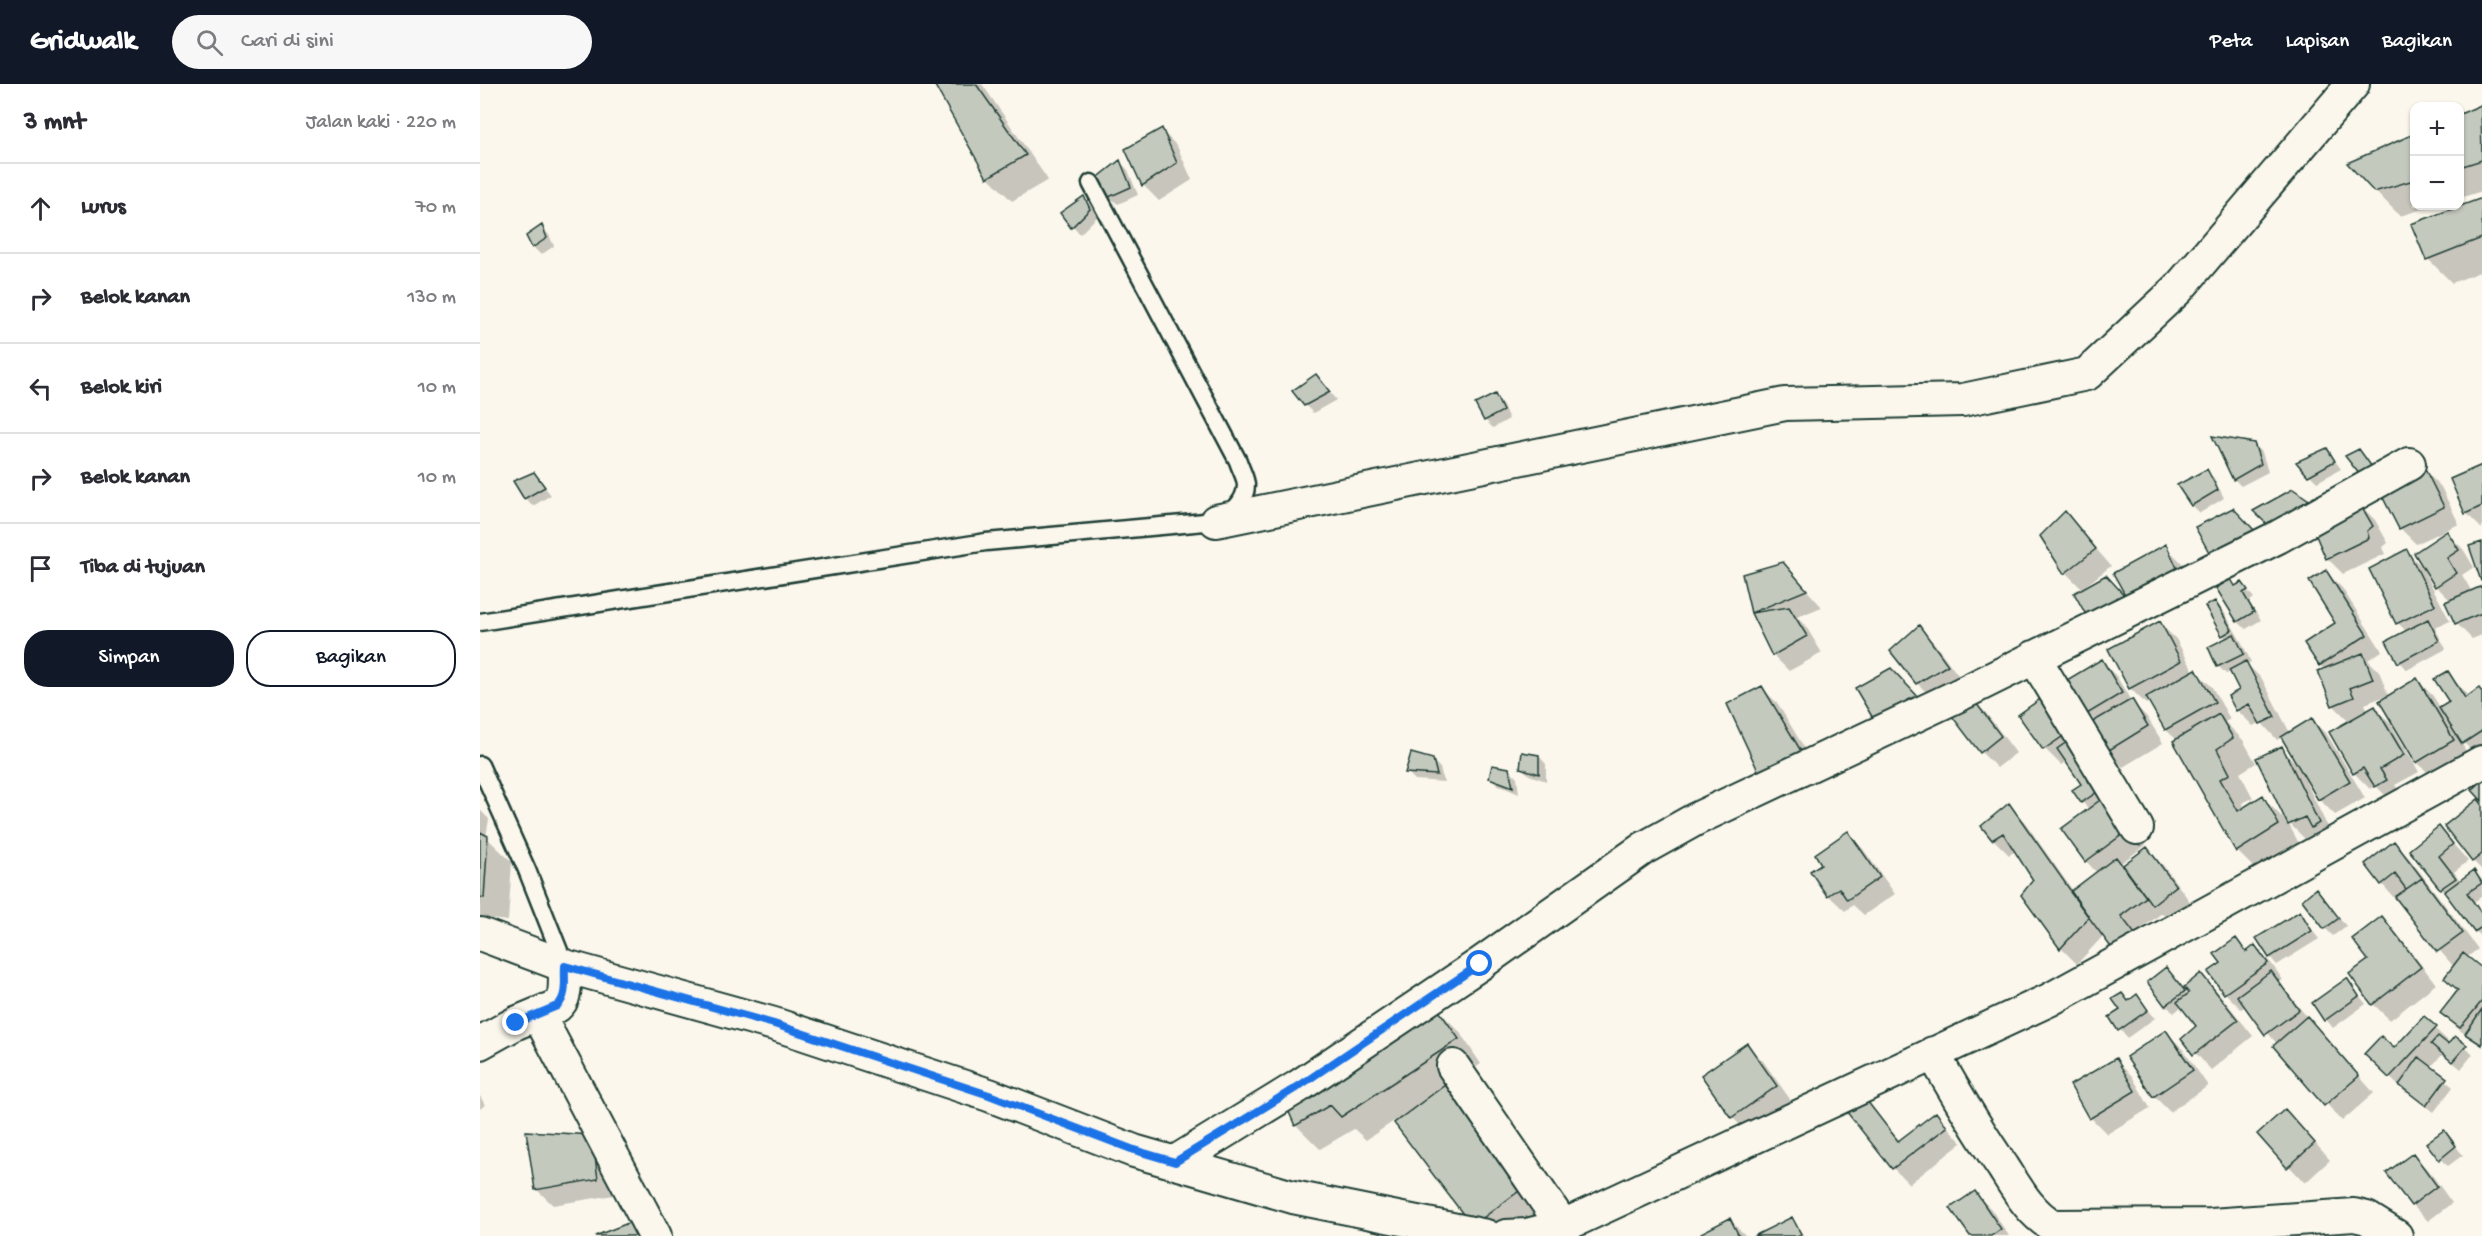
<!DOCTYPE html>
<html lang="id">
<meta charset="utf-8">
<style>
:root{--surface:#fff;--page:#f7f7f7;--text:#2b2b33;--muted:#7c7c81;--line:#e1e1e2;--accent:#111827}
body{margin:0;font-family:"Gochi Hand",sans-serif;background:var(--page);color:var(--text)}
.controls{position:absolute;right:18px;top:18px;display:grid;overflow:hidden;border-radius:12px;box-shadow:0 2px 4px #0004}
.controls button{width:54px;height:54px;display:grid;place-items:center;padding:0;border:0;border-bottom:2px solid var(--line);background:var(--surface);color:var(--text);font:30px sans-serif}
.stop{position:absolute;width:18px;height:18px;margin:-14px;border:4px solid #1a73e8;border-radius:50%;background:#fff}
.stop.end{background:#1a73e8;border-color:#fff;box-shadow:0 2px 6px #0008}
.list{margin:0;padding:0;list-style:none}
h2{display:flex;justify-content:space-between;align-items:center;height:78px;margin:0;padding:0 24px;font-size:26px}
h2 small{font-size:20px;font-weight:400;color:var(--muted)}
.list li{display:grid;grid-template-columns:39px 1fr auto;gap:18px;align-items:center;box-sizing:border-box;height:90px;padding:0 24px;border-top:2px solid var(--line)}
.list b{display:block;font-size:22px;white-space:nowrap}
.list em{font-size:20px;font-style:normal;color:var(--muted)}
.actions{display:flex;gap:12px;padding:18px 24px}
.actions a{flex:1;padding:14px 0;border:2px solid var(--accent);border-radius:24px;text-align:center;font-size:21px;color:var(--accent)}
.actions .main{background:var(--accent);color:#fff}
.icon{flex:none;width:33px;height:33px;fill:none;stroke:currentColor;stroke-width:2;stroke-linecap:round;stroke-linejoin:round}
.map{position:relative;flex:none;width:2002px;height:1152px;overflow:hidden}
header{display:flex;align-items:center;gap:36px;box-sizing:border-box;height:84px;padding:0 30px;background:var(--accent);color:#fff}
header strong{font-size:28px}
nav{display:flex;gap:33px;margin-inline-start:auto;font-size:21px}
.search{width:420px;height:54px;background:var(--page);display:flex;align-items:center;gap:15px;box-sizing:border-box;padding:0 21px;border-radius:33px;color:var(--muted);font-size:22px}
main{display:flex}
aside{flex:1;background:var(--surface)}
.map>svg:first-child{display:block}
.shadow{fill:#0003}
.building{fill:#c4c9be;stroke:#1f3d34;stroke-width:1.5}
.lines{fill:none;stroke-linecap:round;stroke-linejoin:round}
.service-casing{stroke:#1f3d34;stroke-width:21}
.minor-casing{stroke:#1f3d34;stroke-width:36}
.service{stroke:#fbf7ec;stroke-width:16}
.minor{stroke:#fbf7ec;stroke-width:32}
.route{stroke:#1a73e8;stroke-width:8}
</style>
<header>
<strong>Gridwalk</strong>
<div class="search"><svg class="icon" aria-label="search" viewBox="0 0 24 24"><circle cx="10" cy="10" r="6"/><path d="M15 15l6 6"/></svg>Cari di sini</div>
<nav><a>Peta</a><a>Lapisan</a><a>Bagikan</a></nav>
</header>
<main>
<aside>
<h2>3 mnt<small>Jalan kaki · 220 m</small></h2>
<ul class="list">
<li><svg class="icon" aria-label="ahead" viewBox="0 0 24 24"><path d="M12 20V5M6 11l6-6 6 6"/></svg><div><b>Lurus</b></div><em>70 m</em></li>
<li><svg class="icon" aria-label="right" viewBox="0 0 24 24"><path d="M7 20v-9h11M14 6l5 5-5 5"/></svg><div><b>Belok kanan</b></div><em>130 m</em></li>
<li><svg class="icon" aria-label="left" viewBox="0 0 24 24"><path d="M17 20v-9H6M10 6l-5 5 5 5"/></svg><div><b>Belok kiri</b></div><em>10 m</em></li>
<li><svg class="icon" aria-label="right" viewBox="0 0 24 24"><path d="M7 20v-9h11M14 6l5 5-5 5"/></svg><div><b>Belok kanan</b></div><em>10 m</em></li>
<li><svg class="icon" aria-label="arrive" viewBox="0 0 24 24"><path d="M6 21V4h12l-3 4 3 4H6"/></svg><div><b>Tiba di tujuan</b></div></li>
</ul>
<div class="actions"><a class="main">Simpan</a><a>Bagikan</a></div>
</aside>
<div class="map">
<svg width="2002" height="1152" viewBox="0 0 2002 1152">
<rect width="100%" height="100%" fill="#fbf7ec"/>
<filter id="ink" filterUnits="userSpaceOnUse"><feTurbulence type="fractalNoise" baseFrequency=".0167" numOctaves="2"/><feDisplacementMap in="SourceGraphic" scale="12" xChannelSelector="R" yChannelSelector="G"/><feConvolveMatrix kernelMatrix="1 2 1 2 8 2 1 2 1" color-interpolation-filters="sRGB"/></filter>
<g filter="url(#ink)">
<path class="shadow" d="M456 0H502L568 96 532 117 508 93Z
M2000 23 2002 24V107L1980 114V32Z
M681 46 697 62 712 96 679 117 663 101 647 66Z
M1934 51V122H1953L1920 132 1869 80Z
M640 78 648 86 658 111 638 120 620 106Z
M604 114 611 121 617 133 600 150 582 129Z
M2002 116V187L1972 199 1948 175Z
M62 143 69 151 74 162 61 171 54 164 48 152Z
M843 300 856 316 833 329 825 321Z
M1014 312 1022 320 1029 335 1013 344 1005 336 997 321Z
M1774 360 1782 368 1788 388 1761 402 1754 395Z
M1847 366 1861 385 1837 398 1818 379Z
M2002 383V445L1986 429Z
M1726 387 1734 394 1744 414 1720 429 1712 421Z
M1945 387 1961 403 1979 440 1936 460 1920 444Z
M54 390 71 411 53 422 45 414Z
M1879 420 1895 436 1908 459 1903 463 1905 470 1863 490 1847 474Z
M1585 429 1631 482 1604 503 1605 504 1626 493 1647 514 1685 462 1701 478 1714 504 1664 530 1603 506 1586 489Z
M1967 449 1983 465 1994 483 1982 491 1992 508 2002 504V551L1992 555 1976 539 1971 517 1956 502 1947 486 1944 487 1970 537 1955 544 1966 565 1927 586 1919 578 1927 548 1918 539 1926 467 1944 485Z
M1303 480 1342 523 1317 533 1325 541 1342 569 1309 587 1293 571 1273 529 1263 491Z
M1846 488 1862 504 1902 567 1888 576 1899 587 1908 611 1885 620 1888 627 1895 624 1911 640 1939 688 1915 701 1922 712 1912 718 1896 702 1890 705 1874 689 1870 638 1853 621 1845 586 1840 581 1857 539Z
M1751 497 1757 503 1762 500 1774 514 1769 518 1781 536 1766 545 1758 538 1738 505Z
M1735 519 1743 526 1762 559 1771 578 1767 580 1782 595 1810 649 1832 636 1848 652 1885 714 1855 731 1839 715 1828 697 1826 698 1854 756 1839 750 1826 756 1809 739 1801 664 1817 680 1802 653 1797 656 1781 638 1773 642 1757 626 1762 607 1751 588 1746 590 1739 583 1730 564 1747 555 1743 551Z
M1679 539 1696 555 1714 588 1716 587 1732 603 1750 635 1745 638 1763 656 1776 679 1760 689 1773 714 1762 719 1765 724 1782 713 1808 739 1822 765 1781 791 1757 767 1697 656 1686 646 1670 618 1666 620 1650 604Z
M1439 544 1455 560 1483 598 1453 615 1437 599Z
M1621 577 1637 593 1651 617 1667 633 1683 659 1643 683 1627 667 1616 638 1608 629Z
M1968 589 1989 613 2002 609V673L2000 675 1979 654 1989 673 1953 694 1937 678V596L1953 612 1961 625 1971 618Z
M1282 604 1298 620 1336 684 1297 706Z
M1489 613 1506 629 1536 669 1517 684 1501 668Z
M1563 615 1626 697 1615 705 1623 716 1643 729 1666 761 1641 779 1644 783 1666 765 1683 781 1711 819 1689 836 1682 829 1656 849 1670 867 1624 851 1597 880 1581 864 1543 811 1555 796 1536 767 1529 771 1513 755 1528 721 1544 737 1593 807 1617 789 1606 777 1610 726 1602 718 1603 700 1587 677 1581 681 1565 665Z
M1059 672 1066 680V697L1049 691 1041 683Z
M952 676 960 684 964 698 935 696 927 688Z
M1029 685 1037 693 1039 710 1018 701 1010 693Z
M2002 721V786L1993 777Z
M0 726 9 735 6 753 32 778 28 837 0 834Z
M1959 744 1988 777 1974 788 1981 798 1994 788 2002 796V812L1994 818 2002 829V855L1931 766Z
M1367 748 1383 765 1415 810 1384 831 1373 821 1365 827 1348 811 1343 780Z
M1914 759 1930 775 1998 865 1986 874 2002 886V962L1978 945 1962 929 1979 907 1966 894 1974 883 1902 800Z
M1836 806 1866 842 1853 852 1845 844Z
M1819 829 1839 855 1797 881 1790 873Z
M1902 834 1918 851 1956 900 1910 936 1893 920 1890 876Z
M1756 856 1768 868 1775 863 1791 879 1803 896 1799 898 1827 933 1894 1009 1862 1037 1795 962 1797 960 1766 922 1761 925 1745 909 1743 880Z
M1686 885 1708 911 1721 891 1737 907 1773 952 1731 986 1703 955 1718 943 1702 922 1694 929 1686 921Z
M1867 896 1886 920 1853 944 1834 920Z
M1642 910 1649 918 1657 912 1675 934 1647 954 1631 934 1642 926Z
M955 923 979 947 1001 980 969 1001 1069 1126 1034 1152 993 1141 914 1037 886 1056 874 1045 840 1065 816 1041Z
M1944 934 1971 960 1986 963 1993 970 1981 985 1963 970 1950 984 1973 1003 1954 1028 1928 1008 1926 1009 1902 986 1914 966Z
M1686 948 1702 964 1728 1002 1690 1028 1674 1012Z
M1267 961 1283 977 1312 1018 1268 1049 1252 1033Z
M1635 976 1652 992 1670 1024 1627 1050 1611 1034Z
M0 1012 5 1021 0 1025Z
M1384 1015 1420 1057 1456 1030 1482 1059 1429 1100 1413 1084 1368 1027Z
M1821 1043 1850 1076 1825 1099 1779 1050Z
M47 1048 128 1069 134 1111 73 1121 56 1105Z
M1964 1048 1983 1071 1968 1082 1960 1075Z
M1933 1071 1949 1087 1972 1119 1948 1137 1932 1121Z
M1495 1109 1511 1125 1529 1152H1492Z
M1312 1134 1324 1152H1277Z
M1250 1136 1266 1152H1224Z"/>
<path class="building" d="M454 0H496L546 71 507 94Z
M2001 21 2002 76 1980 83V30Z
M682 44 697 79 662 102 645 65Z
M1934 50V96L1894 108 1867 79Z
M640 76 651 103 629 113 611 99Z
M604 112 610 125 591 144 580 129Z
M2002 114V154L1946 176 1931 140Z
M62 141 67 154 52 164 46 152Z
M836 290 850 308 824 322 812 307Z
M1015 310 1023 327 1004 337 995 320Z
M1732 352 1774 359 1781 380 1753 396Z
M1847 364 1855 377 1828 392 1816 378Z
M1879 365 1892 383 1880 391 1865 372Z
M2002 381V422L1985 430 1970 395Z
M1727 385 1738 406 1711 422 1697 401Z
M1945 385 1964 423 1919 445 1900 408Z
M54 388 65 403 44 415 33 397Z
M1813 405 1832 418 1792 445 1773 427Z
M1879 418 1893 442 1887 447 1889 454 1846 475 1834 447Z
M1753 424 1779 451 1734 477 1715 443Z
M1585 427 1616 465 1584 490 1560 452Z
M1967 447 1979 466 1967 474 1976 489 1955 503 1934 469Z
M2002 458V497H2001L1989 462Z
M1686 460 1699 488 1647 514 1633 489Z
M1927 465 1955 521 1916 540 1889 485Z
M1303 478 1327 506 1271 529 1262 490Z
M1846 486 1887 551 1839 582 1824 559 1855 539 1829 497Z
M1626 491 1647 514 1610 538 1594 509Z
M1751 495 1755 502 1762 498 1768 506 1763 509 1774 528 1757 538 1736 504Z
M2002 502V529L1975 540 1965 518Z
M1735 517 1752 546 1742 552 1725 522Z
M1309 523 1327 552 1292 572 1271 529Z
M1948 535 1959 557 1918 579 1906 557Z
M1680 537 1701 577 1649 605 1628 565Z
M1439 541 1468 581 1436 600 1410 567Z
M1754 550 1764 570 1737 583 1728 563Z
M1883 569 1893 595 1870 604 1874 613 1852 622 1838 587Z
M1622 575 1642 609 1607 630 1587 596Z
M1766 577 1795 633 1780 640 1769 620 1756 627 1748 612 1759 606 1749 586Z
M1411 584 1443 618 1394 636 1375 604Z
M1716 585 1735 618 1685 646 1666 613Z
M1968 587 1985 614 1999 604 2002 608V647L1982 660 1959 624 1969 618 1954 595Z
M1937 594 1974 656 1936 679 1899 617Z
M1282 602 1321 667 1280 691 1247 620Z
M1490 611 1521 652 1500 669 1468 627Z
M1563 613 1589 648 1563 666 1538 631Z
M1652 615 1668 642 1626 668 1609 640Z
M1895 622 1924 671 1900 685 1907 696 1895 703 1883 684 1873 690 1849 648Z
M1739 630 1753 654 1737 665 1750 690 1740 695 1758 727 1783 711 1799 741 1756 768 1693 657Z
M1832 634 1870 697 1838 716 1801 653Z
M1594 653 1619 689 1608 697 1617 708 1601 719 1592 706 1601 700 1577 665Z
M1802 662 1839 739 1831 744 1825 733 1808 741 1776 674Z
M1042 668 1059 671V690L1040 684Z
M931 669 953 675 957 691 925 689Z
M1012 681 1029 684 1033 703 1009 694Z
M2002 697V717L1992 706Z
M1627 711 1651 744 1605 778 1581 745Z
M1998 715 2002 720V770L1992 778 1964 742Z
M1529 719 1609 833 1580 865 1541 811 1553 796 1523 749 1512 756 1501 742Z
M1959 742 1973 760 1959 772 1976 794 1960 805 1929 766Z
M1368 747 1400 793 1367 816 1359 804 1347 812 1330 787 1341 780 1335 770Z
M0 748 8 752 4 814 0 813Z
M1914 757 1942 794 1926 805 1915 790 1901 801 1885 780Z
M1667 763 1696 802 1672 821 1643 781Z
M1636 773 1666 813 1641 832 1655 850 1633 866 1590 808Z
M1994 786 2002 799 1987 809 2002 830V843L1994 848 1964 808Z
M1942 794 1983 849 1957 868 1915 813Z
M1836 804 1859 834 1844 845 1822 816Z
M1820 827 1832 847 1789 874 1776 854Z
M1902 832 1941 883 1892 921 1869 890 1888 876 1872 855Z
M1756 854 1766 868 1775 861 1788 879 1744 910 1728 888 1741 879 1734 870Z
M1983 869 2002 884V917L1980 944 1960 929 1978 906 1964 894Z
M1686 883 1705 907 1685 922 1667 898Z
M1791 887 1819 926 1785 951 1757 912Z
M1721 889 1758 936 1713 971 1701 955 1716 942 1697 918 1709 909 1704 903Z
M1867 894 1879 912 1844 937 1832 919Z
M1642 909 1648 917 1657 910 1668 926 1638 947 1629 933 1640 926 1632 915Z
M955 921 979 955 861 1033 850 1021 815 1042 805 1019Z
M2002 925V961L1985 950Z
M1827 932 1879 992 1844 1022 1793 962Z
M1944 932 1957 943 1909 994 1884 970 1901 952 1914 964Z
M1686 946 1713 986 1673 1013 1646 973Z
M1958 952 1968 960 1975 952 1987 961 1972 978 1951 960Z
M1267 959 1297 1002 1251 1034 1221 991Z
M1939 973 1967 994 1946 1022 1919 1001Z
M1636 974 1655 1007 1609 1035 1590 1001Z
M969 998 1047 1101 992 1142 914 1039Z
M1384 1013 1418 1057 1456 1028 1467 1043 1412 1085 1366 1027Z
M1805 1025 1835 1059 1807 1084 1777 1050Z
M1964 1046 1976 1062 1959 1076 1946 1059Z
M46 1047 112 1051 118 1095 55 1106Z
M1933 1069 1957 1102 1931 1122 1906 1089Z
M1495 1107 1521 1145 1511 1152H1490L1470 1124Z
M1312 1133 1321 1150 1317 1152H1274Z
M161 1134 169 1152H115Z
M1250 1134 1259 1152H1222L1221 1149Z"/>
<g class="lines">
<defs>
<path id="service" d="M0 538 506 458 736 437C750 431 766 418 766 401 766 394 760 384 758 377L611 99
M0 681 47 786 85 882"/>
<path id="minor" d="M736 437 1305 320 1483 316 1607 290 1698 205 1873 0
M1554 573 1657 744
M0 850 85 882 294 940 509 1011 654 1067 813 1113 1006 1152
M58 930 175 1152
M0 959 36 939 77 922C88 913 84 895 85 882
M1453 969C1475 1008 1497 1046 1523 1083 1537 1105 1550 1129 1573 1142L1731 1141 1874 1131 1887 1134 1916 1152
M973 982 1083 1142
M695 1078 819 1002 1000 880 1164 764 1216 735 1477 612 1798 453 1929 380
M1026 1152 1047 1151 1083 1142 1569 916 2002 678"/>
</defs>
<use href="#service" class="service-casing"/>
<use href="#minor" class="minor-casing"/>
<use href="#service" class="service"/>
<use href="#minor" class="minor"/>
</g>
</g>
<g class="lines" filter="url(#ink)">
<path class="route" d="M36 939 77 922C88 913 84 895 85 882L294 940 509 1011 654 1066 695 1078 819 1002 1000 880"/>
</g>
</svg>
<div class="controls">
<button>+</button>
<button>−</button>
</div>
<div class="stop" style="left:1000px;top:880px"></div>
<div class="stop end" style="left:36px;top:939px"></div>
</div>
</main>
